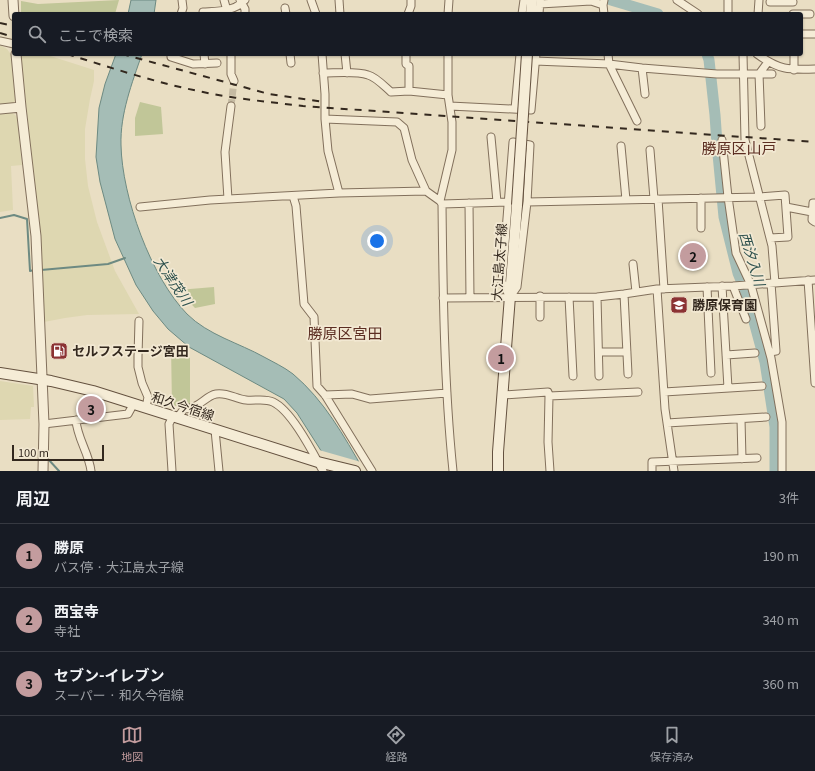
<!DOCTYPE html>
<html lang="ja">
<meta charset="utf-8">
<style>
:root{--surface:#171b24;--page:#20242c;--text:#f1f3f6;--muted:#9ea1a6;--line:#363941;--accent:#c39c9e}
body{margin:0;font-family:Georgia,"Noto Sans JP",serif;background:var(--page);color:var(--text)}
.scale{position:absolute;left:12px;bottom:10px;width:92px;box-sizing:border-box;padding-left:4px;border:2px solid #33281e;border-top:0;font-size:11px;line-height:14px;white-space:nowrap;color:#33281e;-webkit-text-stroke:3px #f2e8d2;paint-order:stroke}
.you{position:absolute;left:377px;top:241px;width:14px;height:14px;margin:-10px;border:3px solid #fff;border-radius:50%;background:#1a73e8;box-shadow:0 0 0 6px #1a73e833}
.badge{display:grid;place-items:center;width:26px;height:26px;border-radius:50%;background:var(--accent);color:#111;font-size:13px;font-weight:700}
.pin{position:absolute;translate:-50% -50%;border:2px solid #fff;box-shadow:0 1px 4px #0006}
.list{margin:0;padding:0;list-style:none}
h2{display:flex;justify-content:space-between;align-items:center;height:52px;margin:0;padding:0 16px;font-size:17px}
h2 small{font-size:13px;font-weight:400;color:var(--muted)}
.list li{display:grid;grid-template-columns:26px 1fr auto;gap:12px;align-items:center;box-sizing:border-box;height:64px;padding:0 16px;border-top:1px solid var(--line)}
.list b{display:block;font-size:15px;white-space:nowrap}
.list p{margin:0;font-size:13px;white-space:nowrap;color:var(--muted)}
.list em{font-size:13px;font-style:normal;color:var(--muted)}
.icon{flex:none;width:22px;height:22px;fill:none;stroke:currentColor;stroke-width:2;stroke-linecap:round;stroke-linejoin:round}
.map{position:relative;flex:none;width:815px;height:471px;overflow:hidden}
.search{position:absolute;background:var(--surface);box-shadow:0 1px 3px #0004;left:12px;right:12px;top:12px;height:44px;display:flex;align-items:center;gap:10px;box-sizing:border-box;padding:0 14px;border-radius:4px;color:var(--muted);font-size:15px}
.sheet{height:244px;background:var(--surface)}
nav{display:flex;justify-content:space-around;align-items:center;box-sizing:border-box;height:56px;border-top:1px solid var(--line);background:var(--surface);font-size:11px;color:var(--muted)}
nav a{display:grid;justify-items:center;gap:2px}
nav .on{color:var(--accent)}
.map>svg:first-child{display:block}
.farmland{fill:#ded7b1}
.green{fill:#c1c698}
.water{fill:#a5bdb6;stroke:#6d8a82}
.pier{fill:#e9dec3}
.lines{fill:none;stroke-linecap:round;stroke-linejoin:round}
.stream{stroke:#6d8a82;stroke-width:2}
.river{stroke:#a5bdb6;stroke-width:11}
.minor-tunnel{stroke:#c5baa2;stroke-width:7;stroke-dasharray:7 3.5;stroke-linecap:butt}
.minor-casing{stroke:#82705c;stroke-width:9}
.tertiary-casing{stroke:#82705c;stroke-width:11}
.secondary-casing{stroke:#64513f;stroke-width:12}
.minor{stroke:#f5ecd6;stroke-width:7}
.tertiary{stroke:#f5ecd6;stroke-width:9}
.secondary{stroke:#f5ecd6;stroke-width:10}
.rail{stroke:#33281e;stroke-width:2;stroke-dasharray:7 7;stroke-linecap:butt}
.secondary-bridge-casing{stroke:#64513f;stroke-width:12;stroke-linecap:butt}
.secondary-bridge{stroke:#f5ecd6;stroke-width:10}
.labels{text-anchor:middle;stroke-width:3.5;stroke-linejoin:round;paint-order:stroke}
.street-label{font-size:13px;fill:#33281e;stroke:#f2e8d2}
.poi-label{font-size:13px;font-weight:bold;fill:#33281e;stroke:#f2e8d2;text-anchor:start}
.water-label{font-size:14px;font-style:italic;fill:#2f524f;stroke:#f2e8d2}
.quarter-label{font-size:15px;fill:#5c2e22;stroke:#f2e8d2}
</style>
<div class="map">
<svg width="815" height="471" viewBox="0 0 815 471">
<rect width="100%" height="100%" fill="#e9dec3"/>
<path class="farmland" d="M0 45 7 49 12 56 16 99 13 104 0 105Z
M21 54H44L94 70V81L90 99 85 129V159L88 186 97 222 115 271 139 314 87 315 65 318 44 322 39 238Z
M12 112 17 117 22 165 11 166 13 210 0 212V113Z
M0 381 33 386 34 407H31L30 419 0 420Z"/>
<path class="green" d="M119 0 115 14H21V1L38 4Z
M140 102 161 107 163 134 135 136V118Z
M214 287 215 304 195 308 178 290Z
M171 346 190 358V405L172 406Z"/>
<path class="water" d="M131 0H156L154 14H128Z
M116 54H142C132 83 120 114 121 145 122 197 151 277 187 314 208 335 239 343 264 357 273 362 284 367 293 374 324 400 344 436 364 471H334L297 413 284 399 189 347 168 329 153 311 136 285 115 239 100 182 96 157 99 108 105 84Z"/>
<path class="pier" d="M319 450 361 462 366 471 331 470Z"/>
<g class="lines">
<path class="stream" d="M0 218 14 215 27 219 30 271 34 270
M41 270 108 264 125 258
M48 459 59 471"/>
<path class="river" d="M611 0 658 14
M707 54 709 60 715 115 717 144 724 217 738 273 746 292 765 362 775 427V471"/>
<path class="minor-tunnel" d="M231 106 234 81"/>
<defs>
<path id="minor" d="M224 0 228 14
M240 0 245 9V14
M311 0 316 14
M339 0 340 14
M677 0 698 14
M770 2H793
M540 4 591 1 603 5
M285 8 286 14
M181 14 183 8 182 0
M203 14V12C218 11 234 12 245 0
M408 14 411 6V0
M448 14 449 0
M522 14 524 0
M539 14 540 0
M604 14 603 5 604 0
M728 14V0
M758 14 759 0
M793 14H810
M801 34H815
M0 41 14 44
M171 54V57L193 64 217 63
M204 54 205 64
M231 54V74L234 81
M290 54 291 63
M322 54 325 94V119L328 151 339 193
M345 54 347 73
M406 54V64L409 66V91
M608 54 609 64 637 121
M743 54 745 140 772 246 775 283
M757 54C779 70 788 70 815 69
M794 54V70
M535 61 609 64 642 68 717 74H772
M642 68 645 94
M323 73C336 73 357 71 368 75 376 77 384 86 391 92L409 91 448 95
M450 106 531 110 536 54
M515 109 520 54
M325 119 397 122 404 128 412 160 426 191
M761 126 759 74 768 62
M491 137 497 202
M722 140 728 197 736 253 751 285 771 358 782 422V471
M513 142 530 145 527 202 517 287 510 297 502 282Z
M621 146 626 200
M650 150 654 199
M293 196 296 206 304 304 314 317 317 386 325 395 372 471
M701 198V228
M228 199 225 152 231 106
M658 199 664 289
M440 201 452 150V122L448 95V54
M527 202 760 197 785 195 788 237 770 238
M469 203 470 298
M815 203H813L812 220 815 222
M442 204C443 293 444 383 453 471
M140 207 210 200 339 193 426 191 440 201 442 204 508 202
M786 207 812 212
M633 264 636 292
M808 280 815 383
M722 286 728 388
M733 286 746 319
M707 287 711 373
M657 289 665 409 674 471
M624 294 628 374
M569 297 573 376
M597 297 599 376
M443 298 597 297 624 294 657 289 733 286 815 280
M540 317V296
M139 321 138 356V367L142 383 148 397 146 408
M599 352H627
M770 352 776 351 771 283
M726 355 755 353
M664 392 762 386
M325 395 352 394 370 399 447 393
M503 395 548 392 549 396 548 442 550 471
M549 396 638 392
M177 418 184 409C199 409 205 396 216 394 227 392 236 399 246 400 255 401 265 398 273 402 292 411 313 453 323 471
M741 419 742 459
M76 420C77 438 89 453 91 471
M667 423 766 417
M44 424 128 414 134 403
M215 430 219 471
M172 471 169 424 173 416
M652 471V462L757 458"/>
<path id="tertiary" d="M13 0 14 16
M16 54 21 107 36 236 44 424 43 471
M0 109 21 107"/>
<path id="secondary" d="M531 14 532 0
M0 373 51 381 93 391 318 462 355 471
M498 471V452L517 205"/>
</defs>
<use href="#minor" class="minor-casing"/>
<use href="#tertiary" class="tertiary-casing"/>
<use href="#secondary" class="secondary-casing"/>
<use href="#minor" class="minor"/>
<use href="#tertiary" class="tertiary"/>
<use href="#secondary" class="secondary"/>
<path class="rail" d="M0 23 14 26
M0 33 14 37
M67 54C112 68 157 83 203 92 236 99 270 102 303 106L815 142
M122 54 269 94 324 102"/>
<defs>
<path id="secondary-bridge" d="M517 205 527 54"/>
</defs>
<use href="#secondary-bridge" class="secondary-bridge-casing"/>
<use href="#secondary-bridge" class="secondary-bridge"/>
</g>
<defs>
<symbol id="school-square" viewBox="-11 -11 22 22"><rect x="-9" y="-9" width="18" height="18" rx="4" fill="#8b3233" stroke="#f2e8d2"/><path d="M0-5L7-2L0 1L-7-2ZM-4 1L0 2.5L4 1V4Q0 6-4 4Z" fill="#fff"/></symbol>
<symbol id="fuel-square" viewBox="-11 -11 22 22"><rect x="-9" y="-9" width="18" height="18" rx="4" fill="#8b3233" stroke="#f2e8d2"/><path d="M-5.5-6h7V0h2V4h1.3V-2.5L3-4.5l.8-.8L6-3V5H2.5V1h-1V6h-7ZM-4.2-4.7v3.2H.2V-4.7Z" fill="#fff"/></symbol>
</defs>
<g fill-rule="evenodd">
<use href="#school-square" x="669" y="295" width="20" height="20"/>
<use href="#fuel-square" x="49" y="341" width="20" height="20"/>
</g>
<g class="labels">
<g class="street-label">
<text transform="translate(499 262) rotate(-86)" y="5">大江島太子線</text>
<text transform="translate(183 406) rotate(18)" y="5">和久今宿線</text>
</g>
<g class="poi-label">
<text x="692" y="310">勝原保育園</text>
<text x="72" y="356">セルフステージ宮田</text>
</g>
<g class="water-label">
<text transform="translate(752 259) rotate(73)" y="5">西汐入川</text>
<text transform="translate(173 281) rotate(56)" y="5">大津茂川</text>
</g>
<g class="quarter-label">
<text x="739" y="154">勝原区山戸</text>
<text x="345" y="339">勝原区宮田</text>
</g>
</g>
</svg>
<div class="scale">100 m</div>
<div class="you"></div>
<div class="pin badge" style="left:501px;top:358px">1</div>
<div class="pin badge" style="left:693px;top:256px">2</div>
<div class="pin badge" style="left:91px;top:409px">3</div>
<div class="search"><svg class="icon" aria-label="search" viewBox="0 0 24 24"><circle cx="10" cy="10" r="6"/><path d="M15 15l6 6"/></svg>ここで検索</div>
</div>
<section class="sheet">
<h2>周辺<small>3件</small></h2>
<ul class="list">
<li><span class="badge">1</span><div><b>勝原</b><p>バス停 · 大江島太子線</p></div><em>190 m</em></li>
<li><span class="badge">2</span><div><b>西宝寺</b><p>寺社</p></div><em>340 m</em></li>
<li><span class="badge">3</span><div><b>セブン-イレブン</b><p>スーパー · 和久今宿線</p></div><em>360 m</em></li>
</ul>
</section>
<nav>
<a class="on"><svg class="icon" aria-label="map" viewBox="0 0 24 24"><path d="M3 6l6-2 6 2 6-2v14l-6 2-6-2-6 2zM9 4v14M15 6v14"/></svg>地図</a>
<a><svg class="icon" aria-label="directions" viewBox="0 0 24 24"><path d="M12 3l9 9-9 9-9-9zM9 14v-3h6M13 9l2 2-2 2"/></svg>経路</a>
<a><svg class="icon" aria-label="saved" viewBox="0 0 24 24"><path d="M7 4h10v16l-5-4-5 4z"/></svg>保存済み</a>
</nav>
